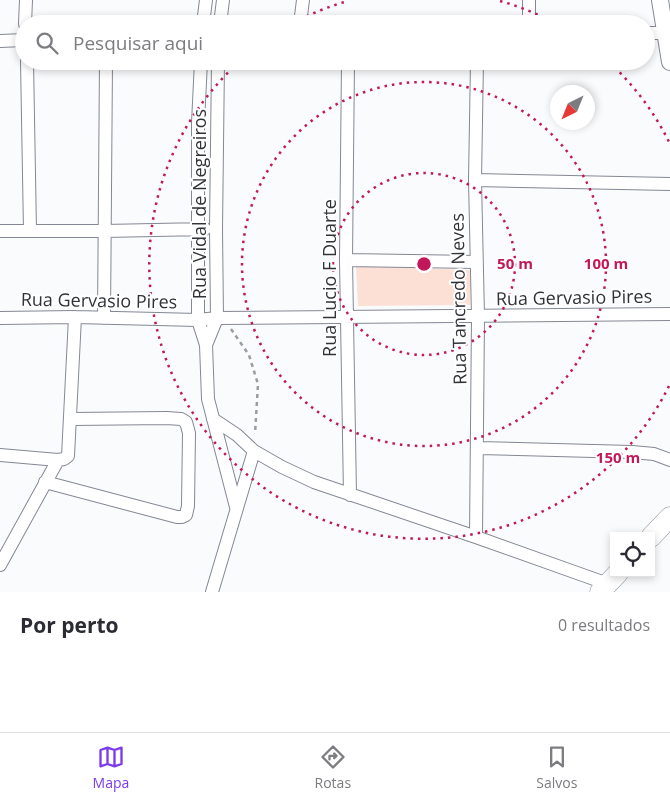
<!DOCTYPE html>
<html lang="pt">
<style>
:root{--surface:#fff;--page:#f7f7f7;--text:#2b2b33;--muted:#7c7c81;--line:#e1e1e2;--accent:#7c3aed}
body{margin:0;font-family:"Open Sans",sans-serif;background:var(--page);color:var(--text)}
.controls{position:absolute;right:15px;bottom:15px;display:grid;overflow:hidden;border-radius:0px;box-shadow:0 2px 8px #0003}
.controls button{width:45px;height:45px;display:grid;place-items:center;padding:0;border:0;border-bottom:1px solid var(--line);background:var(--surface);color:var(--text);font:25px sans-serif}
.compass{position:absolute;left:550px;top:85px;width:45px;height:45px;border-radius:50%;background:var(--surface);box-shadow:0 2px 8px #0003;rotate:223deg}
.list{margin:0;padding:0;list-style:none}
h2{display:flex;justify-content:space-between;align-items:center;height:65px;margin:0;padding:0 20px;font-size:21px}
h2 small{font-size:16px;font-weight:400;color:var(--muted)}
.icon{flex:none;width:28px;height:28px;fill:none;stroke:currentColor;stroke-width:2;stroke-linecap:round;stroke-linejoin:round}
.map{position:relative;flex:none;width:670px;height:592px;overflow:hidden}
.search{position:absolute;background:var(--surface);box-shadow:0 2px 8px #0003;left:15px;right:15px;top:15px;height:55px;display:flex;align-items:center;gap:12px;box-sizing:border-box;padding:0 18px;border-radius:28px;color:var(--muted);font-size:19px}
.sheet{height:140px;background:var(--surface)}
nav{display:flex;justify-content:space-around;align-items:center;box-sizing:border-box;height:70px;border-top:1px solid var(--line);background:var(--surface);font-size:14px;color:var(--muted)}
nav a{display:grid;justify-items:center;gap:2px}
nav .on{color:var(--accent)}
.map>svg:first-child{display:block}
.green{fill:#fce0d5}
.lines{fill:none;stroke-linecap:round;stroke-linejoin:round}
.minor-casing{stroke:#848894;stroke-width:14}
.tertiary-casing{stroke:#848894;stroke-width:18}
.primary-casing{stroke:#848894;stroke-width:21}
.path{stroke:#9a9c9f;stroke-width:2.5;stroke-dasharray:4 4;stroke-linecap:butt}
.minor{stroke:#fff;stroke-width:12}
.tertiary{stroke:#fff;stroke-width:16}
.primary{stroke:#fff;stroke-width:20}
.ring{fill:none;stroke:#c2185b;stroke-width:2.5;stroke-dasharray:2.5 5}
.labels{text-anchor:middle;stroke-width:4;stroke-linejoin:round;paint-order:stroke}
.street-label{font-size:18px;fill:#313338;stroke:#fff}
.centre{fill:#c2185b;stroke:#fff;stroke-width:2.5}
.ring-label{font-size:15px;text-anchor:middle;font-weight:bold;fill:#c2185b;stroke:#fff;stroke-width:4;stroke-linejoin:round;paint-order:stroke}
</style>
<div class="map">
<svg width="670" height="592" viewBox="0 0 670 592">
<rect width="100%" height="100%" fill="#fafbfd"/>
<path class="green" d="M356 266 471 270 470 305 358 306Z"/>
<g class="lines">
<defs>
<path id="minor" d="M529 0V24
M25 24 26 0
M203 24 206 0
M220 24 223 0
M300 24 303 0
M646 33H665
M0 41 24 40
M27 61 30 231
M201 61 198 123V320L206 345 208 399 236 507
M348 61 346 260 350 495
M475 180 670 184
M0 231H104L205 229
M346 260 476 262
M0 318 75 317 198 320 217 318 670 314
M104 318 106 61
M206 345 217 318 216 229 218 61
M213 419 237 435 254 451 282 467 314 482 476 537 608 584
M478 448 632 452 654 454 670 460
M0 455 58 460 64 459 68 456 75 317
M45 482 177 517H182L186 515 188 506 189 433 186 422 181 419 167 418 71 419
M476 537 478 317 475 180 477 61
M0 565 58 460
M212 592 254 451"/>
<path id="tertiary" d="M660 0 670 62"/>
<path id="primary" d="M651 537 670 517
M600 592 618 573"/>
</defs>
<use href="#minor" class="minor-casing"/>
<use href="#tertiary" class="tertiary-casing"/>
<use href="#primary" class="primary-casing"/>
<path class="path" d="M231 329 249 355 258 384 255 434"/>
<use href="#minor" class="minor"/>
<use href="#tertiary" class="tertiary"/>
<use href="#primary" class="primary"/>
</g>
<g class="ring">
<circle cx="424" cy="264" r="91"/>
<circle cx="424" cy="264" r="182"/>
<path d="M669 386A274 274 0 1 1 239 62M293 23A274 274 0 0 1 348 1M500 1A274 274 0 0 1 555 23M609 62A274 274 0 0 1 669 142"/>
</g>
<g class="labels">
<g class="street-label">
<text transform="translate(200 204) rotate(-90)" y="6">Rua Vidal de Negreiros</text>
<text transform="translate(330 278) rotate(-90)" y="6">Rua Lucio F Duarte</text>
<text transform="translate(574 298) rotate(-1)" y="6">Rua Gervasio Pires</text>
<text transform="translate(459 299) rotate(-91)" y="6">Rua Tancredo Neves</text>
<text transform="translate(99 301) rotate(1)" y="6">Rua Gervasio Pires</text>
</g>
</g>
<circle cx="424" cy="264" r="8" class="centre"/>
<g class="ring-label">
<text x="515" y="269">50 m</text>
<text x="606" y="269">100 m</text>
<text x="618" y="463">150 m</text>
</g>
</svg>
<div class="controls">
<button><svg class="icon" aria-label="locate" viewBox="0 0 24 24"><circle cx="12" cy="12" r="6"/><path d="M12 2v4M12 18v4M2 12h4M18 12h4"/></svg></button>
</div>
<svg class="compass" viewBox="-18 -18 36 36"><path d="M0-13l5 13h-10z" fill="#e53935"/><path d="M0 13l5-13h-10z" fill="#7c7c81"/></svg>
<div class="search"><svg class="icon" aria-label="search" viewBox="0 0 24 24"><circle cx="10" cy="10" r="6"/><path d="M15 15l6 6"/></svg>Pesquisar aqui</div>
</div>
<section class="sheet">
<h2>Por perto<small>0 resultados</small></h2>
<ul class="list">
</ul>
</section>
<nav>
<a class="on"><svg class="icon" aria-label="map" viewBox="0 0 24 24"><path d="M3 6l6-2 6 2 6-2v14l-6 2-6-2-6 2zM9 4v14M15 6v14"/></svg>Mapa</a>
<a><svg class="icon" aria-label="directions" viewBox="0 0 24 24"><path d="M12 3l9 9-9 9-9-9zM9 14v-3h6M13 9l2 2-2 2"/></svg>Rotas</a>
<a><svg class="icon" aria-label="saved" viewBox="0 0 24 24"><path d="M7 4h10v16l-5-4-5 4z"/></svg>Salvos</a>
</nav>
